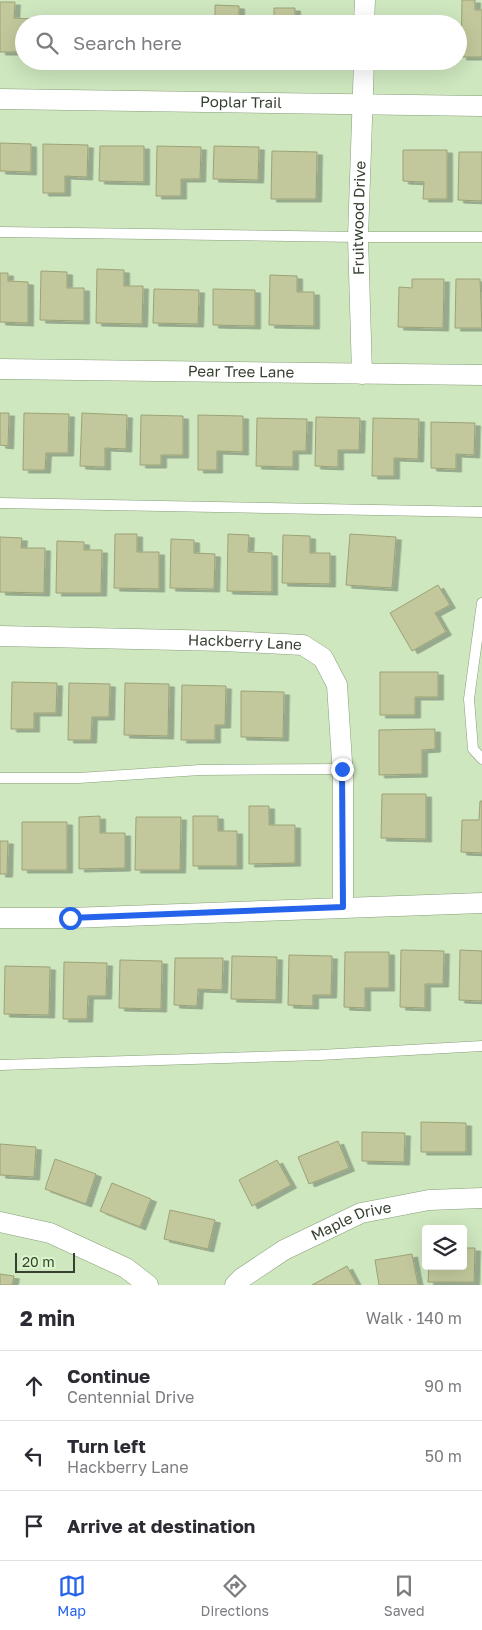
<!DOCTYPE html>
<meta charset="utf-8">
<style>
:root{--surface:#fff;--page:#f2f2f3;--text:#2b2b33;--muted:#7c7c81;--line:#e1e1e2;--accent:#2563eb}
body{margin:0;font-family:"Golos Text",sans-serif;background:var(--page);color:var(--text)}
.controls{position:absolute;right:15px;bottom:15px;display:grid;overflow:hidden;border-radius:5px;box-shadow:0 5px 20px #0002}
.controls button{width:45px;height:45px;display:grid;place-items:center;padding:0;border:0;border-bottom:1px solid var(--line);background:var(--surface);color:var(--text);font:25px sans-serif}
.scale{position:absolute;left:15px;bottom:12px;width:60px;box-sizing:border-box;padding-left:5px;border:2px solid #354030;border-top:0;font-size:14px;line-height:18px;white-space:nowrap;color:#354030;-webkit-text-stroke:4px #dbf5cc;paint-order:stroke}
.stop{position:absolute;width:15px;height:15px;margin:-11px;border:4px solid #2563eb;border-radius:50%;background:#fff}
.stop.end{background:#2563eb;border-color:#fff;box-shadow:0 1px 5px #0008}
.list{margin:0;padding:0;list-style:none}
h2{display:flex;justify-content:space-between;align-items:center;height:65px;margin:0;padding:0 20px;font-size:21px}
h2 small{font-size:16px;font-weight:400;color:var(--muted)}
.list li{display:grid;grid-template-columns:32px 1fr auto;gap:15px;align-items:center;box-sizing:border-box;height:70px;padding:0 20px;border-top:1px solid var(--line)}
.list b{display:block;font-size:19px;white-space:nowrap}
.list p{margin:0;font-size:16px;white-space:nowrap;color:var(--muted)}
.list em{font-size:16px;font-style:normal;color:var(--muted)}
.icon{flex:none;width:28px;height:28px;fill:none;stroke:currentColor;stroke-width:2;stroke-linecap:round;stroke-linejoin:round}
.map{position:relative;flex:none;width:482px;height:1285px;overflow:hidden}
.search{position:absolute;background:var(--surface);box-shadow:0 5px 20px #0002;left:15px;right:15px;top:15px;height:55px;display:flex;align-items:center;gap:12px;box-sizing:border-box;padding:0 18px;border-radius:28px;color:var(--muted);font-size:19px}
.sheet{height:275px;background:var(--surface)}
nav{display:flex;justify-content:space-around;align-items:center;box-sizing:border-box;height:70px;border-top:1px solid var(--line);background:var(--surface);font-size:14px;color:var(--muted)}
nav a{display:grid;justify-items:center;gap:2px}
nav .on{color:var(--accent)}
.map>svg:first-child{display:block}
.building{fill:#c2c89b;stroke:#9ca277;filter:url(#shadow)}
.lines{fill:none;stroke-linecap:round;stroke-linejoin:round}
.service-casing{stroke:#879f79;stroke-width:11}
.minor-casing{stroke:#879f79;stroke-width:21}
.service{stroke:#fff;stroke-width:10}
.minor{stroke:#fff;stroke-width:20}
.route{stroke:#2563eb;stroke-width:6}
.labels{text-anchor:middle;stroke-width:4.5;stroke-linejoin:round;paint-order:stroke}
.street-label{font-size:15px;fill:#354030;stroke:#dbf5cc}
</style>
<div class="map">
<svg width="482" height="1285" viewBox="0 0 482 1285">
<defs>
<filter id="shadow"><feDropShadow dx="5.5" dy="3" stdDeviation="0" flood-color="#0004"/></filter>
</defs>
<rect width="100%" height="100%" fill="#cee7bf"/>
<path class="building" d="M462 0H475V10H482V57H461Z
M0 2H15L14 18 33 19V24H24V52H0Z
M215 5 239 6V23L260 24H215Z
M274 8H295V24H274Z
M49 16 91 17 90 24H49Z
M160 21H204V24H159Z
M0 143 31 144V172L0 171Z
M43 144 88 145 87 177 65 176V193H43Z
M100 146H144V182L99 181Z
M157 146 201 147 200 179H181V196H156Z
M214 146 259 147 258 180 213 179Z
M403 150H447V199H423L424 182 403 181Z
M272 151 317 152 316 199H271Z
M459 152H482V201L458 200Z
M97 269 124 270V286H143L142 324 96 323Z
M41 271 67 272V288H84V321L40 320Z
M0 273H8V281L28 282V323L0 322Z
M270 275 297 276V292H314V326L269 325Z
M412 279H444L443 328 398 327 399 287 412 288Z
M456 279H480L482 328H455Z
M154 289 199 290 198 324 153 323Z
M213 289 255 290V326L213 325Z
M0 413H9L8 446 0 445Z
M24 413 69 414 68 453H46L45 470H23Z
M82 413 127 415 126 449 105 448V467L80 466Z
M141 415 183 416V455H161V465H140Z
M198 415 243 416V452L217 451V470H198Z
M316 417 360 418 359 450H338V467L315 466Z
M257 418 307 419 306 451H293V467L256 466Z
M373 418 419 419 418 459 394 458V476H372Z
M431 422 475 423 474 455 456 454V469L431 468Z
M115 534H137V552H159V589L114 588Z
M228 534 249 535 248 552 272 553V592L227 591Z
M350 534 396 537 392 588 346 585Z
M283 535 310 536V553H330V584L282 583Z
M0 537 22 538 21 548H45L44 593 0 592Z
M171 539 194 540V553L215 554 214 589 170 588Z
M57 541 84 542V550H102L101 593H56Z
M438 585 450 605 435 613 446 632 412 651 390 613Z
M380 672H438V697H415V715H380Z
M12 682 57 683 56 713H34V729H11Z
M69 683 110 684 109 717H92L91 740H68Z
M125 683 169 684 168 736 124 735Z
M182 685 226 686 225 725H215V740H181Z
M241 691 284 692 283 738 241 737Z
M435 729V749L422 750V774L379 775V730Z
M382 794H426V839L381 838Z
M480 801H482V853L461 852 462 820H479Z
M249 806H269V825H295V863L249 864Z
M100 816V833H125V868L79 869V817Z
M193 816H218V831H237V866H193Z
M136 817H181L180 870H135Z
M22 822H67V870H22Z
M0 841H8L7 874H0Z
M401 950 444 951 443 984H425V1008L400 1007Z
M460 950 482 951V1001L459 1000Z
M345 952H389V988H365V1008L344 1007Z
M289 955 332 956 331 995H313V1006L288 1005Z
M232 956 277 957 276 1000 231 999Z
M175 958H223L222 990 198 989 197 1006 174 1005Z
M120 960 162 961 161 1009 119 1008Z
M64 962 107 963 106 996H88L87 1019H63Z
M5 966 50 967 49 1015 4 1014Z
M421 1122 466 1123V1152H421Z
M362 1132 405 1133 404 1162 362 1161Z
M338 1141 349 1168 309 1184 298 1157Z
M0 1144 36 1147 34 1177 0 1175Z
M55 1159 96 1174 86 1204 45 1189Z
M277 1160 291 1185 252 1206 239 1180Z
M112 1183 151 1199 140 1227 100 1211Z
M170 1210 215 1220 208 1249 164 1239Z
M463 1248H475L474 1282H428L429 1266H463Z
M412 1254 418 1285H379L375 1260Z
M347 1266 357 1285H312Z
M0 1274 14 1276 12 1285H0Z"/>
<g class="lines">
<defs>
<path id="service" d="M0 232 358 237H482
M0 503 482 512
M482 603 469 699 473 749 482 759
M0 778H79L200 770 342 769
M0 1065 320 1055 482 1046"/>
<g id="minor">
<path d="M364 24 365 0"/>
<path id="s1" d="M0 99 482 106"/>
<path id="s2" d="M0 369 482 375"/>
<path id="s3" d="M362 374 358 237 364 61"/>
<path id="s4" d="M0 636 224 641 303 645 323 658 337 685 343 777V907"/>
<path d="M0 918H70L482 903"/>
<path d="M0 1222 50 1233 126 1268 148 1285"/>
<path id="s5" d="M235 1285 242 1278 284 1250 361 1213 429 1200 482 1198"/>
</g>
</defs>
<use href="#service" class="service-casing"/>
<use href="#minor" class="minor-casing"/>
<use href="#service" class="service"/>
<use href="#minor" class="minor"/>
</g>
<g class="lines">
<path class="route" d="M70 918 343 907 342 769"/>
</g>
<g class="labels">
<g class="street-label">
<text dy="5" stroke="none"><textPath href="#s1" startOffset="241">Poplar Trail</textPath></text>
<text dy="5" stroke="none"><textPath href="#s3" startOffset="156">Fruitwood Drive</textPath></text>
<text dy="5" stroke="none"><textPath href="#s2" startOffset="241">Pear Tree Lane</textPath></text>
<text dy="5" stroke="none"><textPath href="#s4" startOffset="245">Hackberry Lane</textPath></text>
<text dy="5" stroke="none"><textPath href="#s5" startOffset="134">Maple Drive</textPath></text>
</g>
</g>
</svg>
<div class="controls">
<button><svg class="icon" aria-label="layers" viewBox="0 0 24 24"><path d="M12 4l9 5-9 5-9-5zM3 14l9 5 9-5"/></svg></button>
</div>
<div class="scale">20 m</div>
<div class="stop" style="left:70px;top:918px"></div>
<div class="stop end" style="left:342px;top:769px"></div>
<div class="search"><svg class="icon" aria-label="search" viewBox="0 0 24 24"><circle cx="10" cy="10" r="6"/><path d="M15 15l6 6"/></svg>Search here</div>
</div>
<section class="sheet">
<h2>2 min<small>Walk · 140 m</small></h2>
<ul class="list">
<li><svg class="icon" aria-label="ahead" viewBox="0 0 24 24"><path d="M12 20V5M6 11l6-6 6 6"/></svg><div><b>Continue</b><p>Centennial Drive</p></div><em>90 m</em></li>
<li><svg class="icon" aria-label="left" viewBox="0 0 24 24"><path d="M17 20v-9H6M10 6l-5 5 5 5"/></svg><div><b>Turn left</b><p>Hackberry Lane</p></div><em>50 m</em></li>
<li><svg class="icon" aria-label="arrive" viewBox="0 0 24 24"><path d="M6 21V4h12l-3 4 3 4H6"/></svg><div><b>Arrive at destination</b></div></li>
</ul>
</section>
<nav>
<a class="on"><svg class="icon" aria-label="map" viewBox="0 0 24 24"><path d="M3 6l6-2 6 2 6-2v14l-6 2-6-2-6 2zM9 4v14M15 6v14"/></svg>Map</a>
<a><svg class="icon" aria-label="directions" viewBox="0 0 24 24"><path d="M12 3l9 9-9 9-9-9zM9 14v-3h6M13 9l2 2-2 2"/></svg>Directions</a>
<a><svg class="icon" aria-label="saved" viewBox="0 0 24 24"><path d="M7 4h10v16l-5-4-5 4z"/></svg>Saved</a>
</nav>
